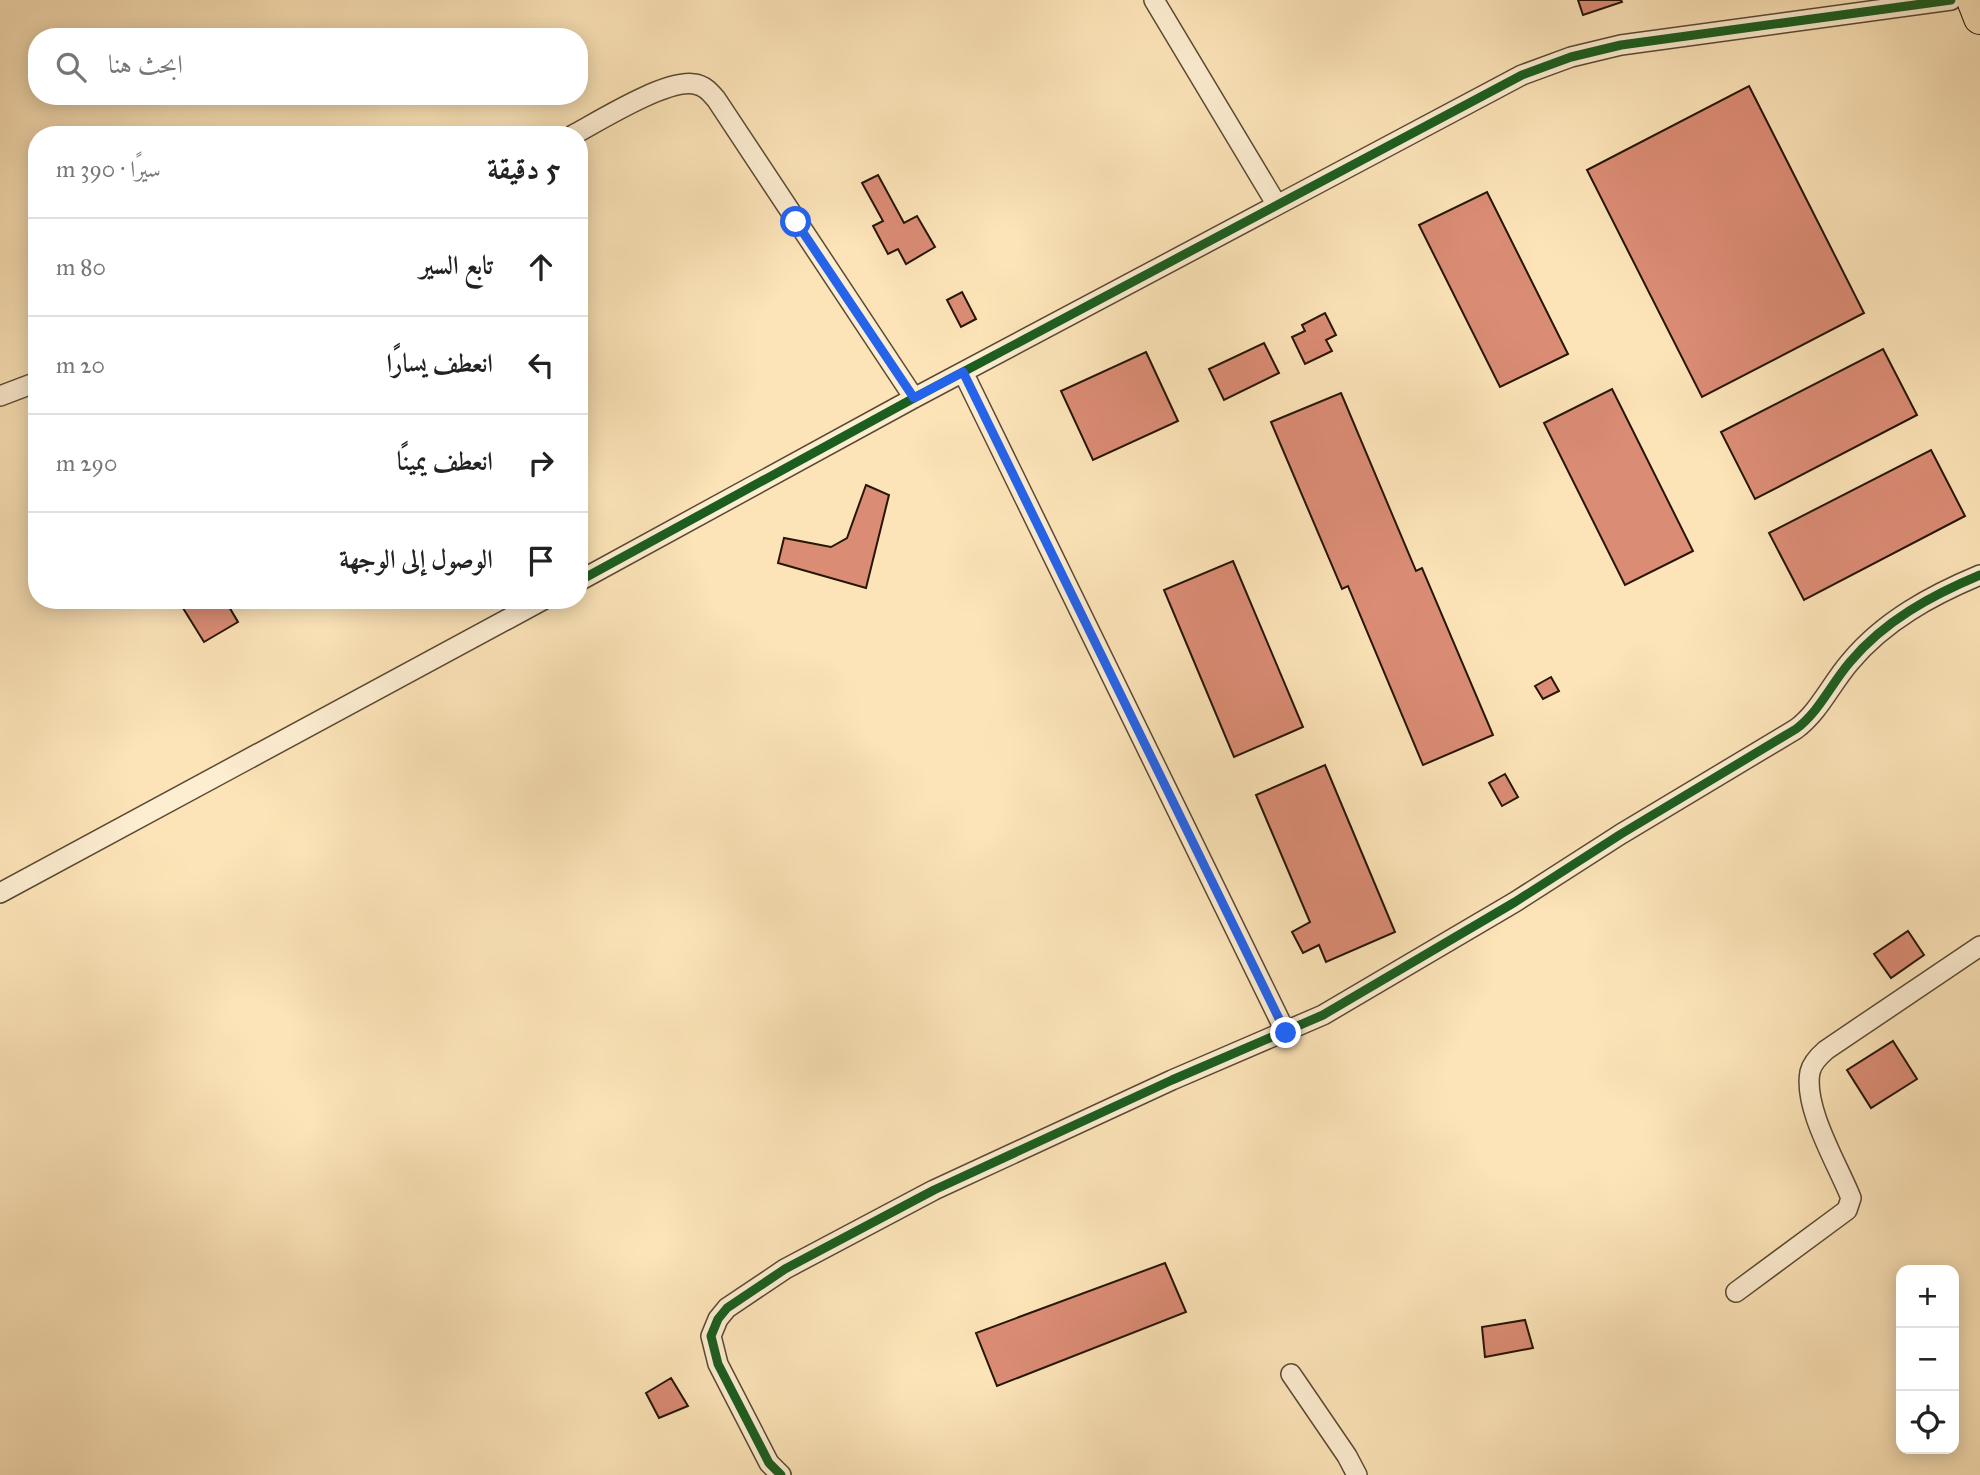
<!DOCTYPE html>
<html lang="ar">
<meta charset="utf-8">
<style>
:root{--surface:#fff;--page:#f2f2f2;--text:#222;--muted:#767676;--line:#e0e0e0}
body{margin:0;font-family:"IM FELL Great Primer",Amiri,serif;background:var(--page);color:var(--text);direction:rtl}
.controls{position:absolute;right:21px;bottom:21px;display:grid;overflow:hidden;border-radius:14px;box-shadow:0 4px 18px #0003}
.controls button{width:63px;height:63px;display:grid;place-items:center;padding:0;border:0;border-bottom:2px solid var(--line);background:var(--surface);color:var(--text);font:35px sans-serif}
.stop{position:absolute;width:21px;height:21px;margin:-16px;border:5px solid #2563eb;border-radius:50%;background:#fff}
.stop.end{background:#2563eb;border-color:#fff;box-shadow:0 2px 7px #0008}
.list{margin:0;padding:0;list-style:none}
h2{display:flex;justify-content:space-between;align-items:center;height:91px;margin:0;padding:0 28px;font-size:30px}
h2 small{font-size:23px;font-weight:400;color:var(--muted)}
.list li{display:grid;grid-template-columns:46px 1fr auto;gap:21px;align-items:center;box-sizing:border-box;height:98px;padding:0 28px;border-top:2px solid var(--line)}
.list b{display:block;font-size:26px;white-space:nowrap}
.list em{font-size:23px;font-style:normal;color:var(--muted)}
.icon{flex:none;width:38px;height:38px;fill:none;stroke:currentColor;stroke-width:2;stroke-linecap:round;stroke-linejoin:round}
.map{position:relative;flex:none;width:1980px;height:1475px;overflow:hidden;direction:ltr}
.search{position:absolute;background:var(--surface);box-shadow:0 4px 18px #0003;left:28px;top:28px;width:560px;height:77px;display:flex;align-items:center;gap:18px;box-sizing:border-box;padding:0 24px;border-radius:28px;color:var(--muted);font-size:26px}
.panel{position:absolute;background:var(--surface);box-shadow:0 4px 18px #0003;left:28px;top:126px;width:560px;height:483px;border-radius:28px;direction:rtl}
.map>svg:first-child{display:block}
.building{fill:#db8c75;stroke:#251606;stroke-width:2}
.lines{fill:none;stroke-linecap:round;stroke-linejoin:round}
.minor-casing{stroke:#5b4a32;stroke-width:22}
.trunk-casing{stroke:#251606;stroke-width:34}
.minor{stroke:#fdedd1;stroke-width:19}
.trunk{stroke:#fce4b8;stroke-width:32}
.cycleway-casing{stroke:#fdedd1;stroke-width:13}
.cycleway{stroke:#1b5e20;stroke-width:9}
.route{stroke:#2563eb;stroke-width:9}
</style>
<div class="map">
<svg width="1980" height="1475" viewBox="0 0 1980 1475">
<rect width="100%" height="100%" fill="#fce4b8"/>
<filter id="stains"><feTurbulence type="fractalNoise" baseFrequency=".00286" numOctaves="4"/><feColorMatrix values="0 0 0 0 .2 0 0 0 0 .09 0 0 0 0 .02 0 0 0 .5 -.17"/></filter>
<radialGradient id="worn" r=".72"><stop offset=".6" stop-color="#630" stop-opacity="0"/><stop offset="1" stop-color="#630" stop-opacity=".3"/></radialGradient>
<path class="building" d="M1578 0H1621L1622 2 1583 15Z
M1749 86 1864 313 1702 397 1587 170Z
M878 175 904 223 917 216 935 247 906 264 898 249 888 254 873 226 883 221 862 183Z
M1487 192 1568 354 1500 387 1419 225Z
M962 292 976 319 961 327 947 300Z
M1325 313 1336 335 1326 340 1332 351 1305 364 1292 337 1305 331 1302 325Z
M1264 343 1279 373 1224 400 1209 369Z
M1883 349 1917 415 1755 499 1721 432Z
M1146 352 1178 421 1093 460 1061 391Z
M1612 389 1693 551 1625 585 1544 423Z
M1341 393 1416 571 1422 568 1493 735 1423 765 1348 586 1342 589 1271 422Z
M1931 450 1965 516 1804 600 1769 533Z
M866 485 889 495 866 588 778 563 784 538 831 547 847 538Z
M1233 561 1303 727 1234 757 1164 590Z
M178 600H225L238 622 204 642Z
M1551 677 1559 691 1543 699 1535 686Z
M1325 765 1395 932 1326 962 1319 945 1303 953 1292 932 1310 922 1256 795Z
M1505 774 1518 797 1502 806 1489 783Z
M1908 931 1924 955 1891 978 1874 954Z
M1893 1041 1917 1079 1871 1108 1847 1070Z
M1165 1263 1186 1312 997 1386 976 1333Z
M1525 1320 1533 1348 1485 1357 1482 1327Z
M671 1378 688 1406 659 1418 646 1393Z"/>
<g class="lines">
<defs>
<path id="minor" d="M1154 0 1277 205
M573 135C599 121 666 79 694 84 704 85 710 92 716 99L914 398
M963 372 1286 1033
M0 396 37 382
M579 581 914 398 1522 75 1571 57 1621 45 1951 0
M0 893 543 600
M1736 1292 1847 1210 1851 1198C1838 1165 1803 1108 1810 1072 1812 1063 1819 1056 1826 1050L1980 946
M1291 1374 1347 1456 1357 1475
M781 1475 769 1463 718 1364 711 1336 718 1319 727 1308 785 1269 934 1190 1172 1080 1323 1015 1515 902 1621 834 1796 729C1819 712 1831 684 1850 662 1884 621 1932 595 1980 575"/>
<path id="trunk" d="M1973 0 1980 18"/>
</defs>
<use href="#minor" class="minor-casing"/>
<use href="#trunk" class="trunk-casing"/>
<use href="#minor" class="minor"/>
<use href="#trunk" class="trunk"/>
<defs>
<path id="cycleway" d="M579 581 914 398 1522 75 1571 57 1621 45 1951 0
M781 1475 769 1463 718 1364 711 1336 718 1319 727 1308 785 1269 934 1190 1172 1080 1323 1015 1515 902 1621 834 1796 729C1819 712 1831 684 1850 662 1884 621 1932 595 1980 575"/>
</defs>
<use href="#cycleway" class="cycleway-casing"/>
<use href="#cycleway" class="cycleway"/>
</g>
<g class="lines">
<path class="route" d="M796 222 914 398 963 372 1286 1033"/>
</g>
<rect width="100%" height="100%" filter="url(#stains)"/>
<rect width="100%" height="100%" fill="url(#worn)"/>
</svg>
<div class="controls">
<button>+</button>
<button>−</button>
<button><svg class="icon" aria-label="locate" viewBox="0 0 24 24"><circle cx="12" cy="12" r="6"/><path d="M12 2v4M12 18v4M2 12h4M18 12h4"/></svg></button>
</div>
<div class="stop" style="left:796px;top:222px"></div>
<div class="stop end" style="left:1286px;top:1033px"></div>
<div class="search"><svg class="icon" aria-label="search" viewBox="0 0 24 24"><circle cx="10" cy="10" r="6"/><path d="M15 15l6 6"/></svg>ابحث هنا</div>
<section class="panel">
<h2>5 دقيقة<small>سيرًا · 390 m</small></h2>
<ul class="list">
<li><svg class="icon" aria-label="ahead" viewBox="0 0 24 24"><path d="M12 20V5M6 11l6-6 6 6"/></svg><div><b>تابع السير</b></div><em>80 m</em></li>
<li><svg class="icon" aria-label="left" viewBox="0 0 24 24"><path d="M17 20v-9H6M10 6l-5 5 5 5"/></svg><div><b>انعطف يسارًا</b></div><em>20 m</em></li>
<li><svg class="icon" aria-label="right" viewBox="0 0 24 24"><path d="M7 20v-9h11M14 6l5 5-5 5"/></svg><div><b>انعطف يمينًا</b></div><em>290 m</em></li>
<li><svg class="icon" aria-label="arrive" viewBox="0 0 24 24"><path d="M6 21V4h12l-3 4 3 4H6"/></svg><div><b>الوصول إلى الوجهة</b></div></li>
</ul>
</section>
</div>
